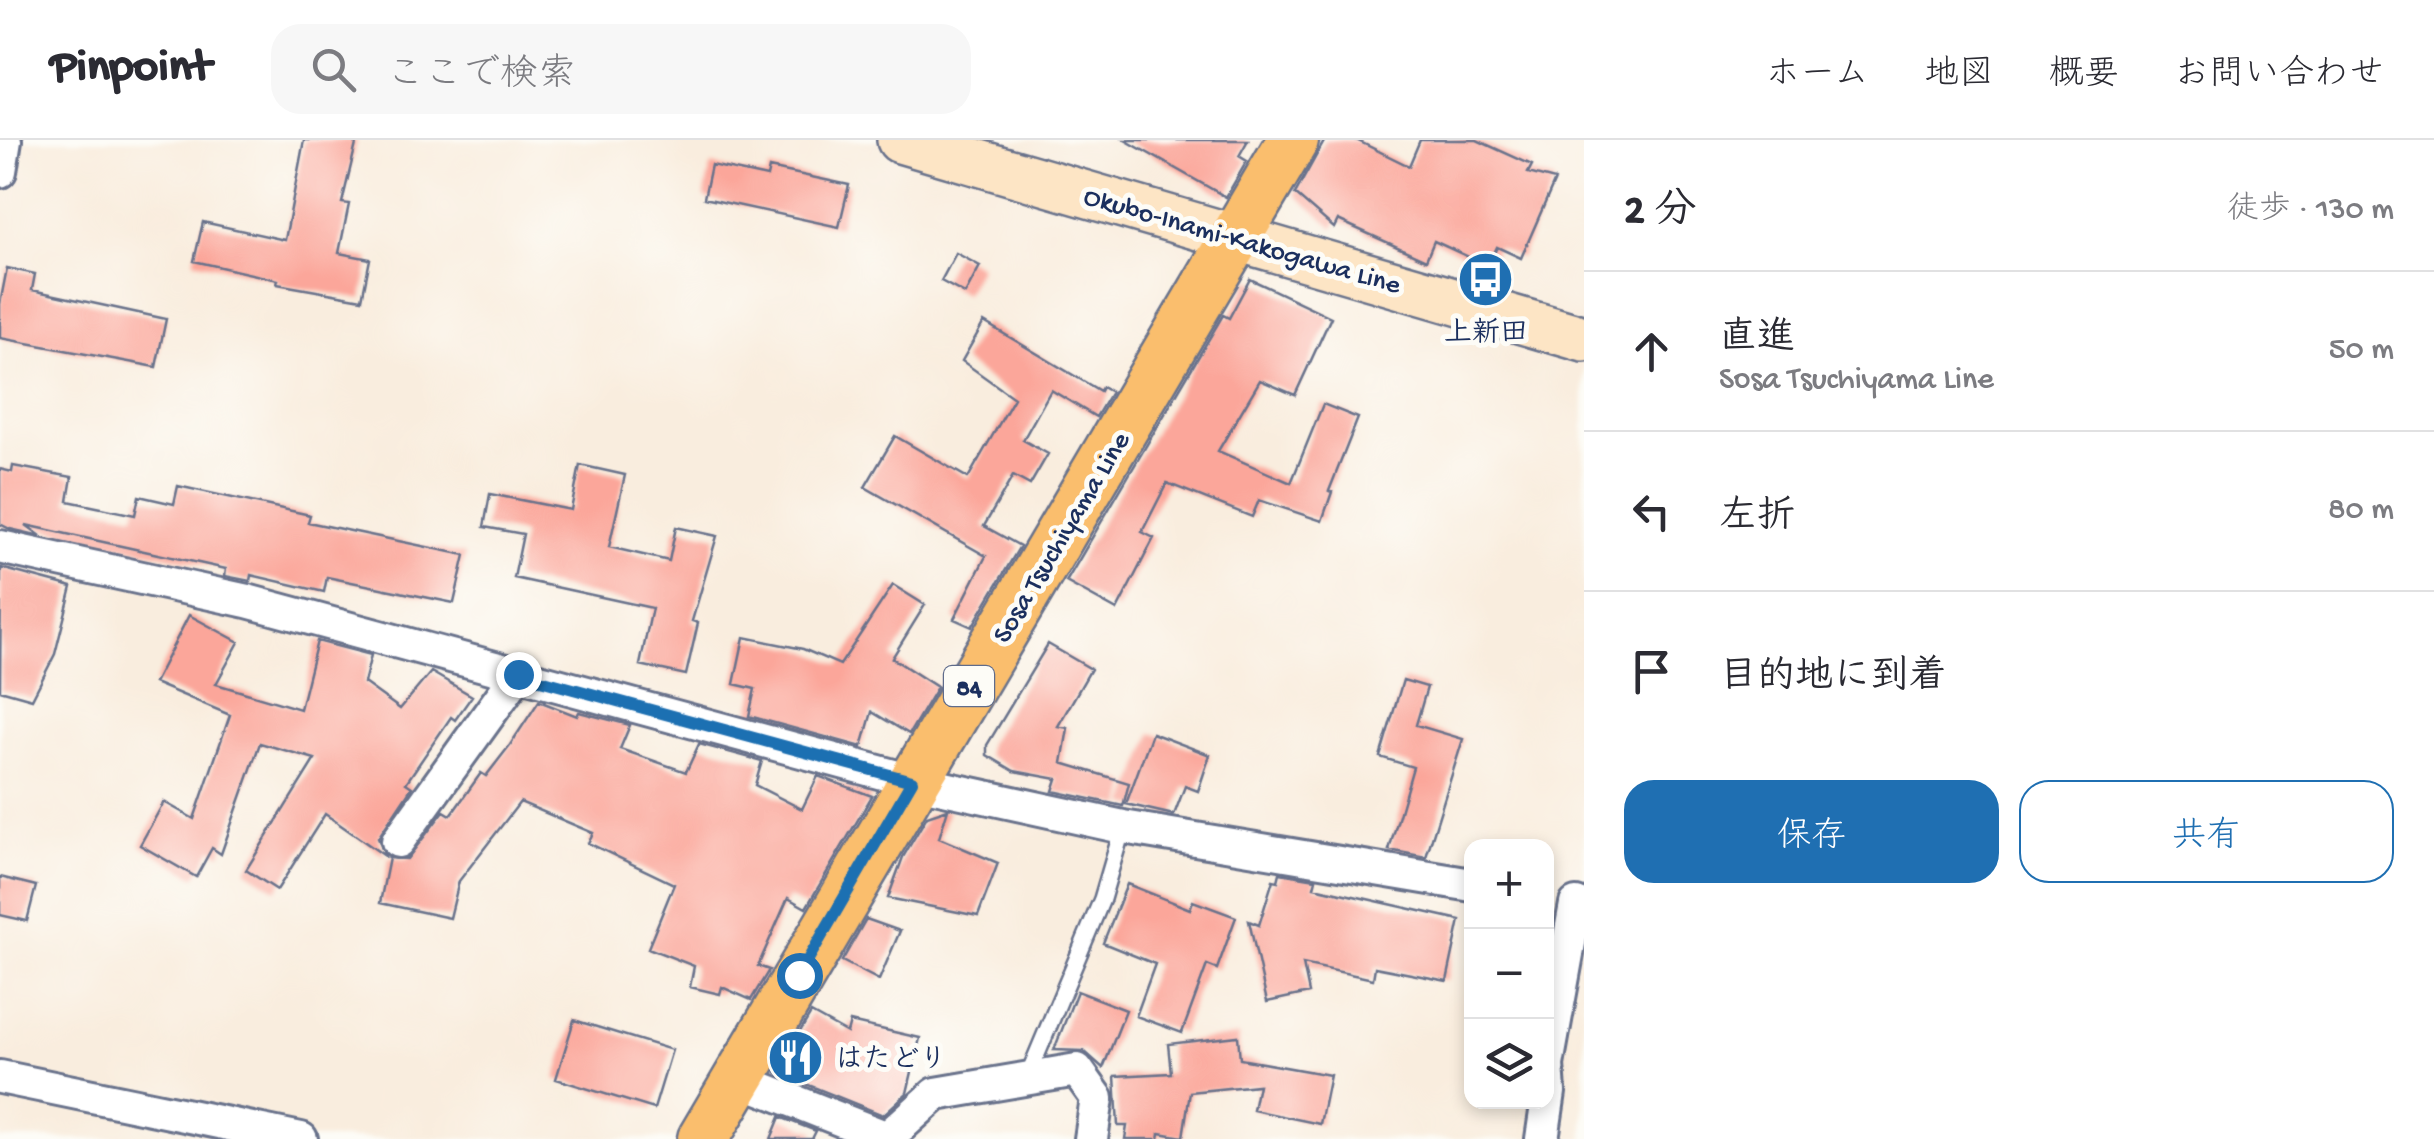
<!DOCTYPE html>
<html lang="ja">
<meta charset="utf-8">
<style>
:root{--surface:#fff;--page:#f7f7f7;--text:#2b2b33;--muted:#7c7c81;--line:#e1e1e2;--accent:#1f6fb2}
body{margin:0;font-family:"Gochi Hand","Klee One",sans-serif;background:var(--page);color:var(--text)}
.controls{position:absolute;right:30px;bottom:30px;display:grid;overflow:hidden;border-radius:20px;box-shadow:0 5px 15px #0003}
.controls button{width:90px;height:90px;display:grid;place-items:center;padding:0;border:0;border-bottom:2px solid var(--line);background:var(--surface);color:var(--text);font:50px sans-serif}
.stop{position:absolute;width:30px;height:30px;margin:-22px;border:8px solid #1f6fb2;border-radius:50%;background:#fff}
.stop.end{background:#1f6fb2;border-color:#fff;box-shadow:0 2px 10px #0008}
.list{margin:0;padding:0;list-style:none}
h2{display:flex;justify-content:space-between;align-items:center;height:130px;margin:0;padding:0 40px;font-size:42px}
h2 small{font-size:32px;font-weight:400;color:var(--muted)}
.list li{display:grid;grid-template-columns:65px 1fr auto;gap:30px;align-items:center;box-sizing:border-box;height:160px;padding:0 40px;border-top:2px solid var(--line)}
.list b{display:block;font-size:38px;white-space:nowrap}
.list p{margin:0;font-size:32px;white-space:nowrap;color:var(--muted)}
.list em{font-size:32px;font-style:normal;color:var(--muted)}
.actions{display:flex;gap:20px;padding:30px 40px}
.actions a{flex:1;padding:22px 0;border:2px solid var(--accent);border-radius:30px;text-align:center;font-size:35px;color:var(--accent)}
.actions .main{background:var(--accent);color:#fff}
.icon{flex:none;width:55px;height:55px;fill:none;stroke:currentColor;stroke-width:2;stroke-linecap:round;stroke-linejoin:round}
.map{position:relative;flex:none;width:1584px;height:999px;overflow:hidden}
header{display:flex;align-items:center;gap:60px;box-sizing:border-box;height:140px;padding:0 50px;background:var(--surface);border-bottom:2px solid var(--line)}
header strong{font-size:48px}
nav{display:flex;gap:55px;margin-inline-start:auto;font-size:35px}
.search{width:700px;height:90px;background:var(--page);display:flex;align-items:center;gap:25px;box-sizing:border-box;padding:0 35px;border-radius:30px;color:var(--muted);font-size:38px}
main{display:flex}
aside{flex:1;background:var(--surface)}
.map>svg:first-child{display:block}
.building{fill:#fba69a}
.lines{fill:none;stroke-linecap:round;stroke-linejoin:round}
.lane-casing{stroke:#69728b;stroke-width:20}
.street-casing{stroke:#69728b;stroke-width:38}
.secondary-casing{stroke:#69728b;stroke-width:50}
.primary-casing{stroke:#69728b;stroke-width:55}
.lane{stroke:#fff;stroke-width:15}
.street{stroke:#fff;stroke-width:32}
.secondary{stroke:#fde5c5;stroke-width:45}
.primary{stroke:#fabe6d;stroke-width:50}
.route{stroke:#1f6fb2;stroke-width:12}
.labels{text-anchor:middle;stroke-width:10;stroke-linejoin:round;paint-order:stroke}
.shield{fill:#fdfcf7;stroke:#5f6c8c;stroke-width:2.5}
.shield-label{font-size:25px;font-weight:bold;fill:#1b2f5e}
.street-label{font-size:28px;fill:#1b2f5e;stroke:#fdfcf7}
.poi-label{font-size:28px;font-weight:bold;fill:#1b2f5e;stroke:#fdfcf7}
</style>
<header>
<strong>Pinpoint</strong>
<div class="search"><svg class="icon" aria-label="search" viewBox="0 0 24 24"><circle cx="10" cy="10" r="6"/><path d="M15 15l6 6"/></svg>ここで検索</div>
<nav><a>ホーム</a><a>地図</a><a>概要</a><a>お問い合わせ</a></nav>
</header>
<main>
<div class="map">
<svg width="1584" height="999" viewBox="0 0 1584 999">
<rect width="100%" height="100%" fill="#fdfcf7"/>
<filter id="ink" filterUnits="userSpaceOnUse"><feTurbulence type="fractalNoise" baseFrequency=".01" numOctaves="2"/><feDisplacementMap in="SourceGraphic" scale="20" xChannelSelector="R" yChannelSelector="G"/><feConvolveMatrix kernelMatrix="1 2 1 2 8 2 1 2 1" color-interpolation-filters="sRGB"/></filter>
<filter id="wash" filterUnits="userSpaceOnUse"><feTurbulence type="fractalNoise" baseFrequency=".0048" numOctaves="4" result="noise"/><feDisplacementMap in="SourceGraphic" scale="40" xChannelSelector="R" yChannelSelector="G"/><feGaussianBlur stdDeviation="2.25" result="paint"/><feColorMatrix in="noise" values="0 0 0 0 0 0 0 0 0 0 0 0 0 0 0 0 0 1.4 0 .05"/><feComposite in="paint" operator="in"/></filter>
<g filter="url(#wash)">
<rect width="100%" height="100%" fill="#f9edde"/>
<g id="blocks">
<path class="building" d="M304 0H357L342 63 349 64 339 113 370 119 362 159 277 144 278 140 194 121 203 82 285 100Z
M1125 0H1248L1239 16 1247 21 1226 57Z
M1325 0H1356L1409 26 1420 0H1477L1532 25 1528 33 1555 40 1521 118 1497 107 1488 126 1434 101 1426 120 1338 80 1334 88 1295 54Z
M711 25 767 37 769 28 849 45 839 87 704 58Z
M956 113 980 126 965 154 941 141Z
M7 128 35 134 32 150 166 179 156 227 0 198V164Z
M1250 139 1331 177 1295 255 1260 240 1218 311 1291 343 1323 264 1358 278 1329 351 1332 352 1322 381 1259 360 1252 377 1167 343 1142 392 1154 398 1117 470 1066 442 1223 175 1229 178Z
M984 182 1100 251 1102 247 1111 252 1096 277 1051 250 1023 300 1048 314 1030 345 1013 336 984 386 1020 406 972 487 954 479 986 416 865 347 895 296 968 338 1014 258 962 221Z
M580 325 625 335 609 407 669 421 676 387 717 396 692 481 698 483 686 535 640 525 652 468 514 438 523 394 484 387 490 354 571 370Z
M13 326 72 337 68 361 135 375 139 356 174 364 178 346 310 375 308 382 465 415 454 463 327 437 324 452 251 435 250 441 225 436 226 429 26 385 41 396 10 389 0 384V329L12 332Z
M1 428 72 447 55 514 32 559 0 550Z
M893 445 925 465 892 518 937 547 909 594 872 572 862 607 749 576 755 549 734 544 744 497 803 509 840 525Z
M189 475 239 502 216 544 300 569 317 501 371 515 364 543 400 569 431 532 472 556 455 580 451 577 406 643 412 647 378 698 385 716 325 674 277 750 246 730 315 619 260 603 221 714 212 708 196 737 140 705 164 662 194 679 230 575 154 543Z
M1048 504 1091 529 1058 586 1068 588 1062 623 1129 643 1123 666 1053 651 1057 639 1014 631 987 615V605Z
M1403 540 1427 547 1416 585 1463 599 1426 717 1389 710 1413 627 1380 617Z
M539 561 577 576 579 572 630 585 620 609 686 632 699 604 762 621 755 645 802 669 818 636 872 656 806 768 788 758 758 826 769 830 751 860 722 847 720 854 690 847 694 826 648 808 674 744 588 703 593 693 520 662 459 741 450 778 380 763 389 718 407 719 444 671 451 675 481 633 486 636 510 605Z
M1152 593 1210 615 1198 651 1185 646 1174 675 1126 664Z
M948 669 939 698 998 723 978 776 888 758 903 717 927 676Z
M1280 733 1316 739 1314 747 1460 780 1447 841 1375 827 1373 839 1303 824 1309 853 1267 862 1249 781 1259 785 1273 740 1278 741Z
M0 737 36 746 27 781 0 775Z
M1127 744 1190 769 1193 761 1236 777 1217 829 1207 825 1182 893 1136 876 1155 824 1103 803Z
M866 779 900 791 879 840 842 821Z
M1077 851 1126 870 1103 928 1084 911 1054 910Z
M811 873 847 893 850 882 920 898 907 953 883 975 776 932Z
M574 880 672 910 654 969 556 939Z
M1238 896 1240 919 1330 935 1320 984 1253 970 1258 945 1190 952 1183 997 1160 993 1159 999H1125L1127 986H1118L1115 936 1171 933 1168 904Z
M780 977 816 991 812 999H771Z"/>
</g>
</g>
<g filter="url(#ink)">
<use href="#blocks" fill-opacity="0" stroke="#69728b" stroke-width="2.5"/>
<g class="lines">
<defs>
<path id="lane" d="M1027 938 1102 759 1123 687"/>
<path id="street" d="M0 31 5 0
M0 407 247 461 912 641 1123 687 1472 745
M398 701 518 534
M0 937 301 999
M738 939 887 998 936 954 1077 930 1097 958 1091 999
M1542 999 1549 952 1547 925 1576 764"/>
<path id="secondary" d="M900 0 1584 199"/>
<path id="primary" d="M703 999 1293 0"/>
</defs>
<use href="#lane" class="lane-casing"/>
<use href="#street" class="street-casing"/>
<use href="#secondary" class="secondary-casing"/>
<use href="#primary" class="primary-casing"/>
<use href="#lane" class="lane"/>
<use href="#street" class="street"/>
<use href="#secondary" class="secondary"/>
<use href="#primary" class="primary"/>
</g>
</g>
<g class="lines" filter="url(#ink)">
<path class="route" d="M518 534 912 641 799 835"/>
</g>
<defs>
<symbol id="bus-disc" viewBox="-11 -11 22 22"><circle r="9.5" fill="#1f6fb2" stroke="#fdfcf7"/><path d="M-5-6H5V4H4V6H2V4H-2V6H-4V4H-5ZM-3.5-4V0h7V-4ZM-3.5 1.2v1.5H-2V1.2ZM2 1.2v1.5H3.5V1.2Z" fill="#fff"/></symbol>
<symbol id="restaurant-disc" viewBox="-11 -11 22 22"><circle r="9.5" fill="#1f6fb2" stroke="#fdfcf7"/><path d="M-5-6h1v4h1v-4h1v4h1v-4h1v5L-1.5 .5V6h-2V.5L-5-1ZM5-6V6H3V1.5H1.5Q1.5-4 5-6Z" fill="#fff"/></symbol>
</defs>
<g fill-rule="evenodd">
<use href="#bus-disc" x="1454" y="108" width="63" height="63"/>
<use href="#restaurant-disc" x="764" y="886" width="63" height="63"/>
</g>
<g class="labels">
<rect class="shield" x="944" y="526" width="50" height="40" rx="8"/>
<g class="shield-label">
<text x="969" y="555">84</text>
</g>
<g class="street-label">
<text transform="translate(1243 98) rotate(16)" y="10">Okubo-Inami-Kakogawa Line</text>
<text transform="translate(1059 396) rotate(-59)" y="10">Sosa Tsuchiyama Line</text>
</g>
<g class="poi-label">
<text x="1486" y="200">上新田</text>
<text x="835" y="927" text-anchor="start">はたどり</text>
</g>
</g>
</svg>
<div class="controls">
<button>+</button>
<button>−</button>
<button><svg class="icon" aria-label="layers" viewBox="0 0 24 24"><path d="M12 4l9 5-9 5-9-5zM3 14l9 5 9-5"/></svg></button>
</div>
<div class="stop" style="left:799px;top:835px"></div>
<div class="stop end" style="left:518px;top:534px"></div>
</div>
<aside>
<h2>2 分<small>徒歩 · 130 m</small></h2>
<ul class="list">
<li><svg class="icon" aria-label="ahead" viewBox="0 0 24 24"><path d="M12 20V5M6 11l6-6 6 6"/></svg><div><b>直進</b><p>Sosa Tsuchiyama Line</p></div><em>50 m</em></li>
<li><svg class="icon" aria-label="left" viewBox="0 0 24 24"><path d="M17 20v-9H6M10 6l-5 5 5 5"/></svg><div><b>左折</b></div><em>80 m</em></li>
<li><svg class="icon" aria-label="arrive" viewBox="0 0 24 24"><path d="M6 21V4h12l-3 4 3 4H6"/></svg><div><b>目的地に到着</b></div></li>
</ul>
<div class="actions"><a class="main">保存</a><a>共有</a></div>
</aside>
</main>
